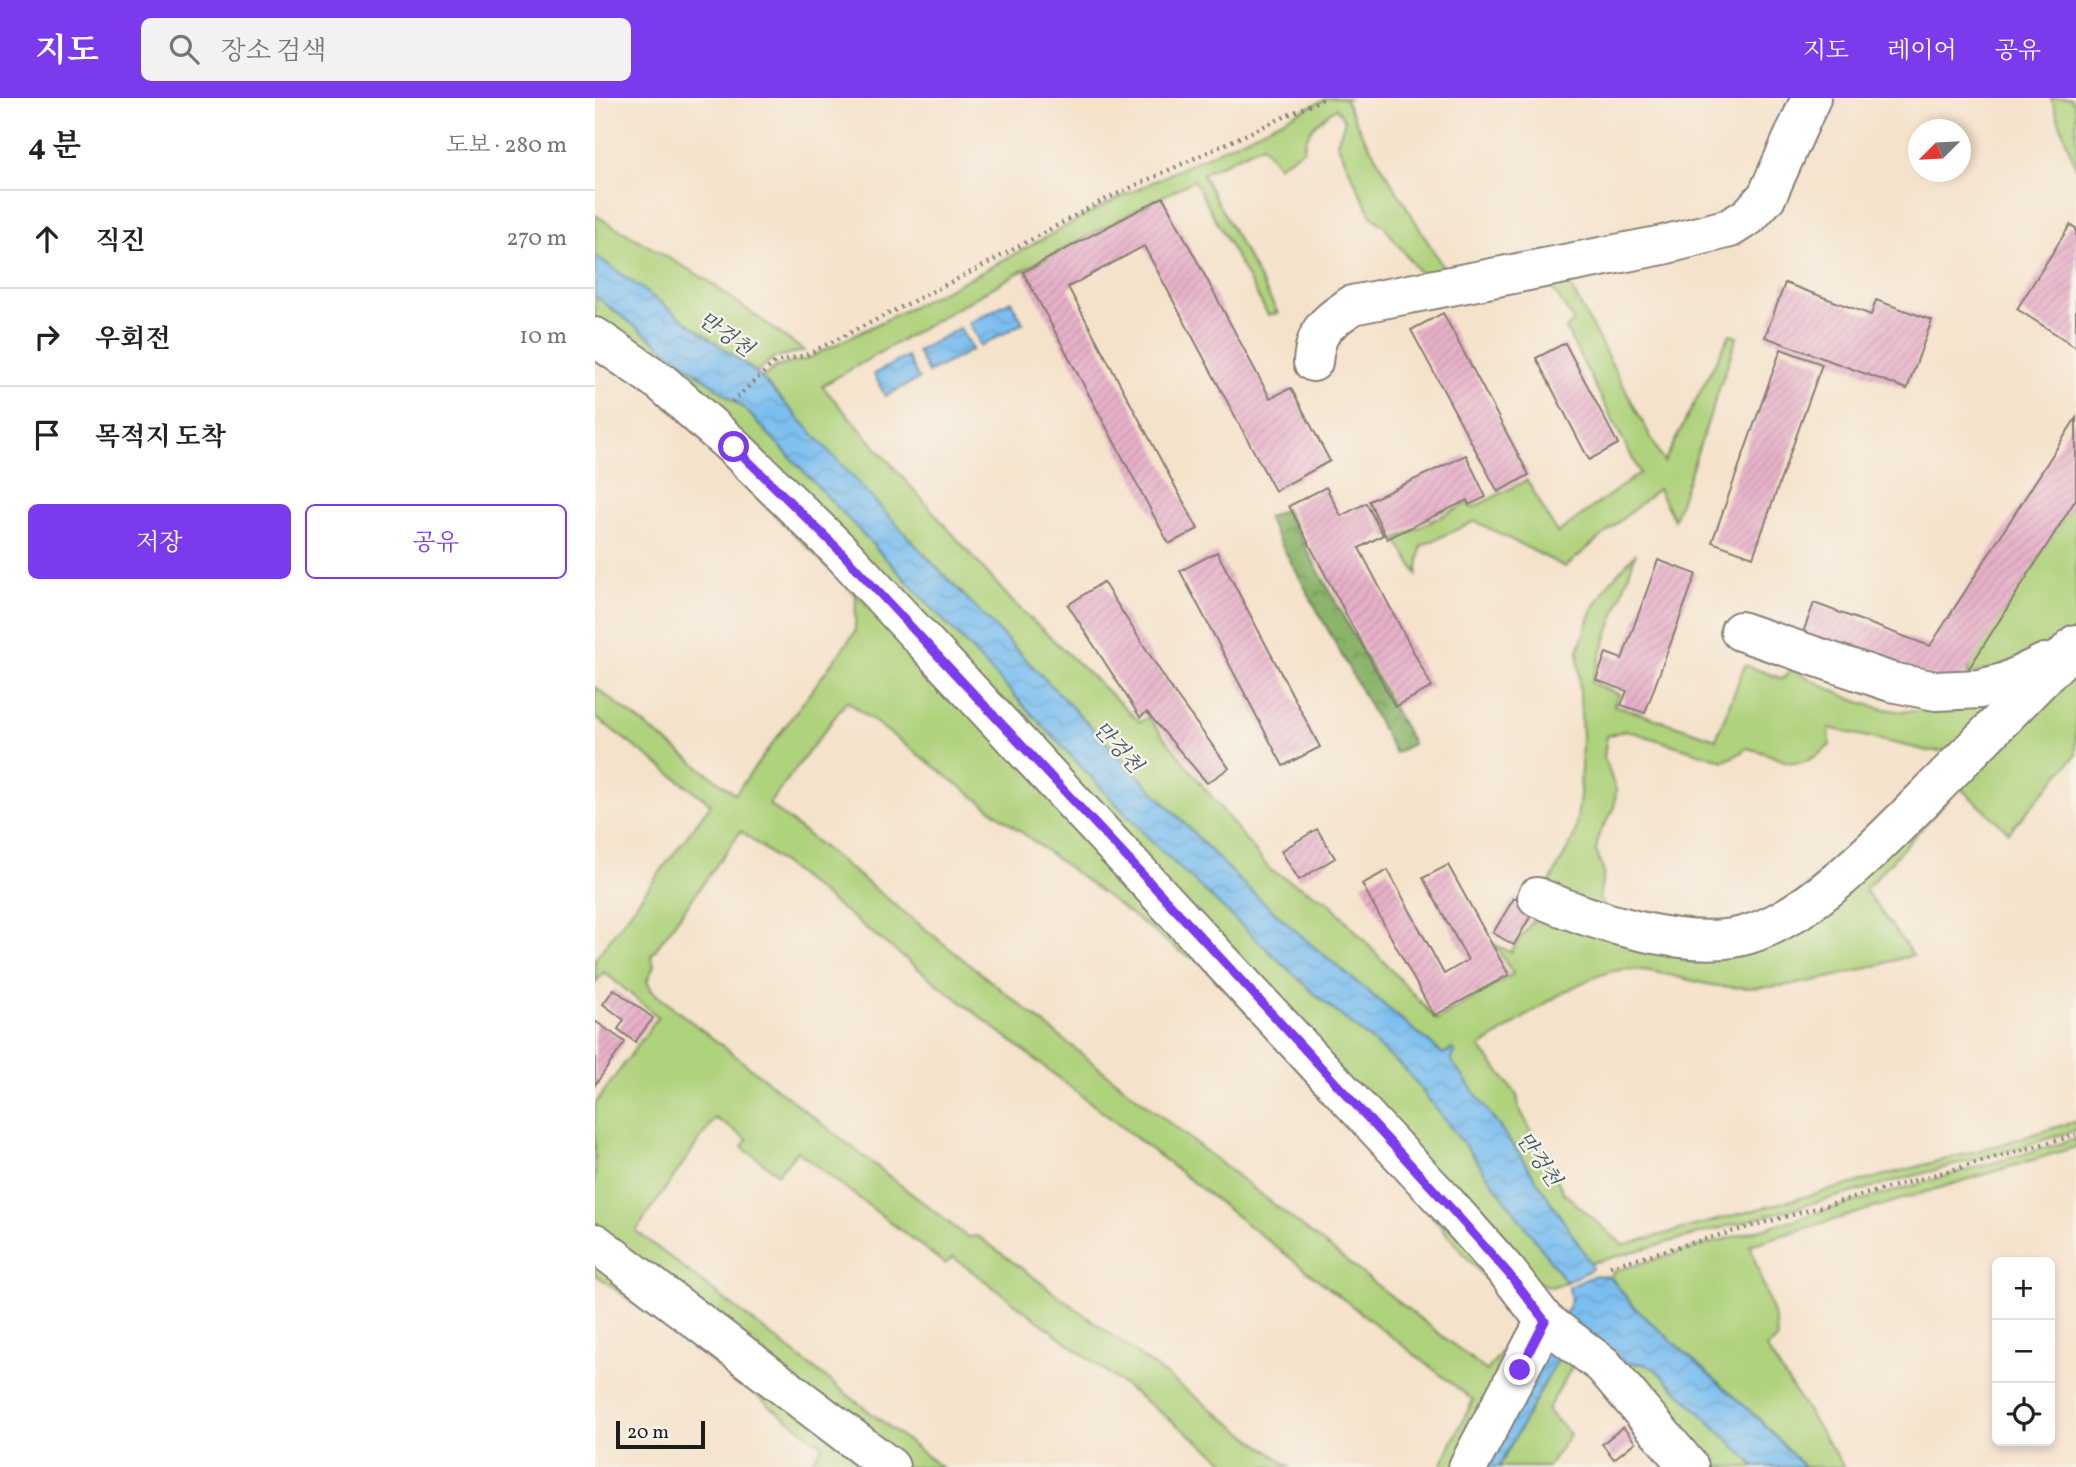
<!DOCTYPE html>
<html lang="ko">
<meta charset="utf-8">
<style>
:root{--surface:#fff;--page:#f2f2f2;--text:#222;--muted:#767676;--line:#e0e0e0;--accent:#7c3aed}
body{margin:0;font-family:Vollkorn,"Noto Serif KR",serif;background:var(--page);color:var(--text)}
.controls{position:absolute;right:21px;bottom:21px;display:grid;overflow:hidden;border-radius:10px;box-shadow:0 4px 10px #0003}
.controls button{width:63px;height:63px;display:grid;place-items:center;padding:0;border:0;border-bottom:2px solid var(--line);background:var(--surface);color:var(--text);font:35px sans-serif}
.compass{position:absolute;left:1313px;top:21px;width:63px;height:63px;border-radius:50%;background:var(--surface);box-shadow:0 4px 10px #0003;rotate:246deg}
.scale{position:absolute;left:21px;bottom:18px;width:89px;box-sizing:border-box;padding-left:7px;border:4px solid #1c1c1c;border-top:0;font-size:19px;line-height:24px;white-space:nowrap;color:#1c1c1c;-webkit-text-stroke:5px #f7f3e8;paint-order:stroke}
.stop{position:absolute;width:21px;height:21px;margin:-16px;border:5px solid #7c3aed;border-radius:50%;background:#fff}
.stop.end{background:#7c3aed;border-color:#fff;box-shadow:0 2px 7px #0008}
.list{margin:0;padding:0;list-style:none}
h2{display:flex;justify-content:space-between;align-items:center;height:91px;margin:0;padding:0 28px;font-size:30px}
h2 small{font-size:23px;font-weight:400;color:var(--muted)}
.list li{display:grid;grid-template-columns:46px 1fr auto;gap:21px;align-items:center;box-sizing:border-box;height:98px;padding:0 28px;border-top:2px solid var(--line)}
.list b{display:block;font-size:26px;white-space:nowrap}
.list em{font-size:23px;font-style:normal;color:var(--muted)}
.actions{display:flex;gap:14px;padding:21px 28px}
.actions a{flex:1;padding:16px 0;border:2px solid var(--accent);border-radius:10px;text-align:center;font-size:24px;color:var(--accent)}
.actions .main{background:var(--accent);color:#fff}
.icon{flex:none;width:38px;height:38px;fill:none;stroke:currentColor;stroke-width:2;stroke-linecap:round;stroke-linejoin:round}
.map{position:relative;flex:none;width:1481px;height:1369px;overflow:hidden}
header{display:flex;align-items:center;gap:42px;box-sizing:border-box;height:98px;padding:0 35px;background:var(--accent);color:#fff}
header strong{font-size:33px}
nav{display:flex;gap:38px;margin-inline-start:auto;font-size:24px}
.search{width:490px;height:63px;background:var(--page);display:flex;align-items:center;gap:18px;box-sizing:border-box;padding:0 24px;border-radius:10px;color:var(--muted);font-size:26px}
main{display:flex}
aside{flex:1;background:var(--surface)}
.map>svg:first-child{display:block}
.green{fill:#afd27b;stroke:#66774c;stroke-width:2;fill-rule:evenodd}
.forest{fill:url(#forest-crowns);stroke:#546844;stroke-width:2}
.water{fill:url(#water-waves);stroke:#4b6d86;stroke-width:2}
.building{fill:url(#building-hatch)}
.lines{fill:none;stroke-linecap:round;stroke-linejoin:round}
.minor-casing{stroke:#887f74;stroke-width:42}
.path{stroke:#887f74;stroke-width:4.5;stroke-dasharray:2 5;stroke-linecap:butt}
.minor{stroke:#fff;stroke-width:38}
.route{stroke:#7c3aed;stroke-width:9}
.labels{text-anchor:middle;stroke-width:5;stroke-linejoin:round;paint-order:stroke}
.water-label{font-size:21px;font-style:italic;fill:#3d5566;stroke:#f7f3e8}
</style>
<header>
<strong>지도</strong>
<div class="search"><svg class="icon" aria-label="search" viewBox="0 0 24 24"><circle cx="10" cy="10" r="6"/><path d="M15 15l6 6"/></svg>장소 검색</div>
<nav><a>지도</a><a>레이어</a><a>공유</a></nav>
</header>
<main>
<aside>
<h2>4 분<small>도보 · 280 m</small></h2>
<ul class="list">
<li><svg class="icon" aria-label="ahead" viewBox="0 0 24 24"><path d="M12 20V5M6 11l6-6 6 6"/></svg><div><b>직진</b></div><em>270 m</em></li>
<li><svg class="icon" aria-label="right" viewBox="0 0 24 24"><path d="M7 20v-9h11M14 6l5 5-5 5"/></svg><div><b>우회전</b></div><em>10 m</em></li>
<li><svg class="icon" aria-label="arrive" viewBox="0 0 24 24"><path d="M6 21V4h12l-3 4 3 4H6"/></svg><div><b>목적지 도착</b></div></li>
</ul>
<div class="actions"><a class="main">저장</a><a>공유</a></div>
</aside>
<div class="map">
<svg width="1481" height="1369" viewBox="0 0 1481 1369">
<defs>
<pattern id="forest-crowns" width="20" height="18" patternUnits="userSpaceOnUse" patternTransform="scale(1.75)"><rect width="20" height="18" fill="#8bb46b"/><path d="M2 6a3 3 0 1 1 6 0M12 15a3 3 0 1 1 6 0" fill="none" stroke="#719257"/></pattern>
<pattern id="water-waves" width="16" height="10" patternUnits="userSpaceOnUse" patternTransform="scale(1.75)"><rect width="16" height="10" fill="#7abef0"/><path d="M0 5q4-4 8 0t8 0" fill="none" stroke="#69a3cd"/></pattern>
<pattern id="building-hatch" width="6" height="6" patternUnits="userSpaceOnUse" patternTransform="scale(1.75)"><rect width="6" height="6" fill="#e7b0c9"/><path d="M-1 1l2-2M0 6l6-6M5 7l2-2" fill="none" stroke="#c697ac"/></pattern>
</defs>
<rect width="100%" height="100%" fill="#f7f3e8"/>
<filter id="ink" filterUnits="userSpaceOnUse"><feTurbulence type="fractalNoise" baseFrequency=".0143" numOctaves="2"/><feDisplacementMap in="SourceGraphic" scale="14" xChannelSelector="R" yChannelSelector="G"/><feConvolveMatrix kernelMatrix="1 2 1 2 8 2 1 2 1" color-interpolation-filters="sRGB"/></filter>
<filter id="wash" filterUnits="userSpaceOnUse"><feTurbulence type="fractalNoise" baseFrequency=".00686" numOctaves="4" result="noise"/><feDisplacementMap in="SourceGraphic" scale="28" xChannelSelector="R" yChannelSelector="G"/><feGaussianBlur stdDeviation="1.57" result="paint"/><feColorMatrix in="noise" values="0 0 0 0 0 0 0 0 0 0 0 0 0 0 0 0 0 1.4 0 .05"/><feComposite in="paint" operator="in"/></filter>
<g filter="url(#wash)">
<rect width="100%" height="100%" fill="#f5e2cb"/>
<path class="green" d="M733 0H753L750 2 766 34 856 182 833 186 788 127 776 118 742 45 750 23 741 10C726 21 710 32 709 51L683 68 667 47 607 76 683 215 673 217 599 82 425 174 227 288 417 503 545 624 553 619 675 772 734 804 842 922 918 876 900 847 916 854 948 808 1133 856 1481 557V657L1414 734 1364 689 1270 792 1318 857C1255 875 1191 896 1124 888 1096 885 1052 867 1024 872 981 879 923 925 885 949L922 997 924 1010 969 1095 1028 1147 1407 1046 1481 1023V1032L1426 1049 996 1165 927 1060 855 962 860 955 857 951 848 956 711 842 645 783 327 454 245 367 167 280 181 269 212 261 387 174 508 108Z
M1456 0H1476L1481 11V70Z
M0 117 112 182 209 253 180 259 161 274 0 157Z
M972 182 1069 364 1135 236 1142 239 1079 422 1063 391 970 469 880 423 826 448 822 476 801 441 872 405 877 410 932 382 962 435 1045 375 971 231 979 223 954 185Z
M0 198 151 312 558 745 722 898 808 969 882 1063 971 1184 956 1189 934 1181 745 984 0 233Z
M124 348 283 504 365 590 809 1067 926 1205 931 1218V1234L860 1369H845L878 1302 146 733 56 858 59 868 52 883 57 893 372 1139 383 1138 695 1369H638L358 1159 350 1166 202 1053 183 1076 147 1049 152 1041 120 1020 41 1133 346 1369H309L0 1132V1006L63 919 9 874 0 885V861L116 706 0 619V589L140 696 260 534 261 497 122 360ZM252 603 583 852 605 864 814 1092 920 1215C920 1239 905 1255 892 1273L498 965 174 706Z
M1481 401V535L1456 558 1372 577 1377 562Z
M1041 455 996 585 1024 596 1019 607 1121 641 1150 567 1188 581 1196 571C1229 588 1264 609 1302 613 1337 615 1371 608 1405 601L1367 652 1333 653 1234 630 1235 647C1197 681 1190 657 1151 650L1144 656 1129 663 1031 632 1012 638 1009 659 1021 692 1019 711 1004 736 1001 753 1009 775 1004 800 1012 810 950 793 980 737 985 699 987 639 983 553 997 513 1014 485Z
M1481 1041V1049L1155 1147 1181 1225 1182 1242 1171 1250 1249 1369H1209L1165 1322 1040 1210 1015 1179 1019 1173Z
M0 1157 279 1369H249L243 1365 239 1369H212L228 1348 0 1176Z
M971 1246 980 1264 952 1312 975 1336 953 1369H904Z
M1031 1265 1049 1266 1059 1270 1161 1369H1097Z"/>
<path class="forest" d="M690 411 818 646 800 655 672 420Z"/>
<path class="water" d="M0 157 161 274 327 454 645 783 711 842 848 956 857 951 860 955 856 962 927 1060 996 1165 997 1171 971 1184 882 1063 808 969 722 898 558 745 151 312 0 198Z
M416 203 428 225 386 248 374 225Z
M365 230 377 252 333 275 322 253Z
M312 258 324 281 290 298 279 276Z
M1000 1177 1015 1179 1040 1210 1165 1322 1209 1369H1161L1059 1270 1049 1266 1031 1265 970 1218 976 1201 974 1189Z
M957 1236 971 1246 904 1369H889Z"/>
<g id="blocks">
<path class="building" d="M568 99 675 300 696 290 735 363 680 393 549 148 473 189 603 431 574 446 428 174Z
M1475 127 1481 130V249L1422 211Z
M1190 185 1276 217 1281 202 1337 222 1312 291 1170 239Z
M848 215 934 377 903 394 816 232Z
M970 245 1023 346 994 362 941 260Z
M1186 251 1227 266 1158 459 1117 444Z
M1481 320V401L1373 572 1357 585 1207 537 1219 505 1335 548Z
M871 357 891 399 874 407 872 402 792 441 774 403Z
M731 389 746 418 771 405 788 437 764 450 837 589 800 609 694 408Z
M622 454 725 649 688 668 585 473Z
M1063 462 1101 476 1050 615 1026 607 1032 593 1001 582 1011 555 1027 561Z
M508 484 580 596 634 670 612 685 552 614 545 619 473 507Z
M722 731 740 760 704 782 686 753Z
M853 767 914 877 839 918 767 786 793 772 849 876 873 862 828 780Z
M919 800 939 812 919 847 898 835Z
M19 891 58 920 40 944 23 931 29 922 8 906Z
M0 923 30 944 0 987Z
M1028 1329 1040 1344 1019 1361 1007 1346Z"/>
</g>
</g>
<g filter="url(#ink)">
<use href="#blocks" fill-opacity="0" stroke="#887f74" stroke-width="2"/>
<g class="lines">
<defs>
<path id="minor" d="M0 239 67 285 139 349 246 454 852 1106 913 1175 950 1223 1008 1267 1094 1369
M718 264C721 230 731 226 757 207L1068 147 1135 130 1154 118 1172 98 1216 0
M1145 533 1296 584 1341 593 1385 591 1411 584 1450 565
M942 799C995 822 1085 851 1143 839 1217 824 1305 724 1358 671 1399 629 1440 588 1481 546
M0 1145 295 1369
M873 1369 950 1223"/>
</defs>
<use href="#minor" class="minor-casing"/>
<path class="path" d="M137 304 180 264 211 257 384 170 507 103 730 0
M1015 1168 1481 1037"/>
<use href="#minor" class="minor"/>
</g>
</g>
<g class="lines" filter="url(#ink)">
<path class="route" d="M139 349 246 454 619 853 852 1106 913 1175 950 1223 925 1272"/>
</g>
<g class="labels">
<g class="water-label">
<text transform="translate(131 236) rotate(35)" y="7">만겅천</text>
<text transform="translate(523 649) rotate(47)" y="7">만겅천</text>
<text transform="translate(944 1061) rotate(55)" y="7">만겅천</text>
</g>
</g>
</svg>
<div class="controls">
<button>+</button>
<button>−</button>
<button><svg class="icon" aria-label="locate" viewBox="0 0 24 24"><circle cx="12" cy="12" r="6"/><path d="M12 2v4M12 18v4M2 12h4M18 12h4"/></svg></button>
</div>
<svg class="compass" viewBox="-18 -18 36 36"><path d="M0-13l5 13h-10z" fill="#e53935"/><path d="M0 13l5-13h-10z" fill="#767676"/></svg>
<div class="scale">20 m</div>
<div class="stop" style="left:139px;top:349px"></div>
<div class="stop end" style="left:925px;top:1272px"></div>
</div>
</main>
